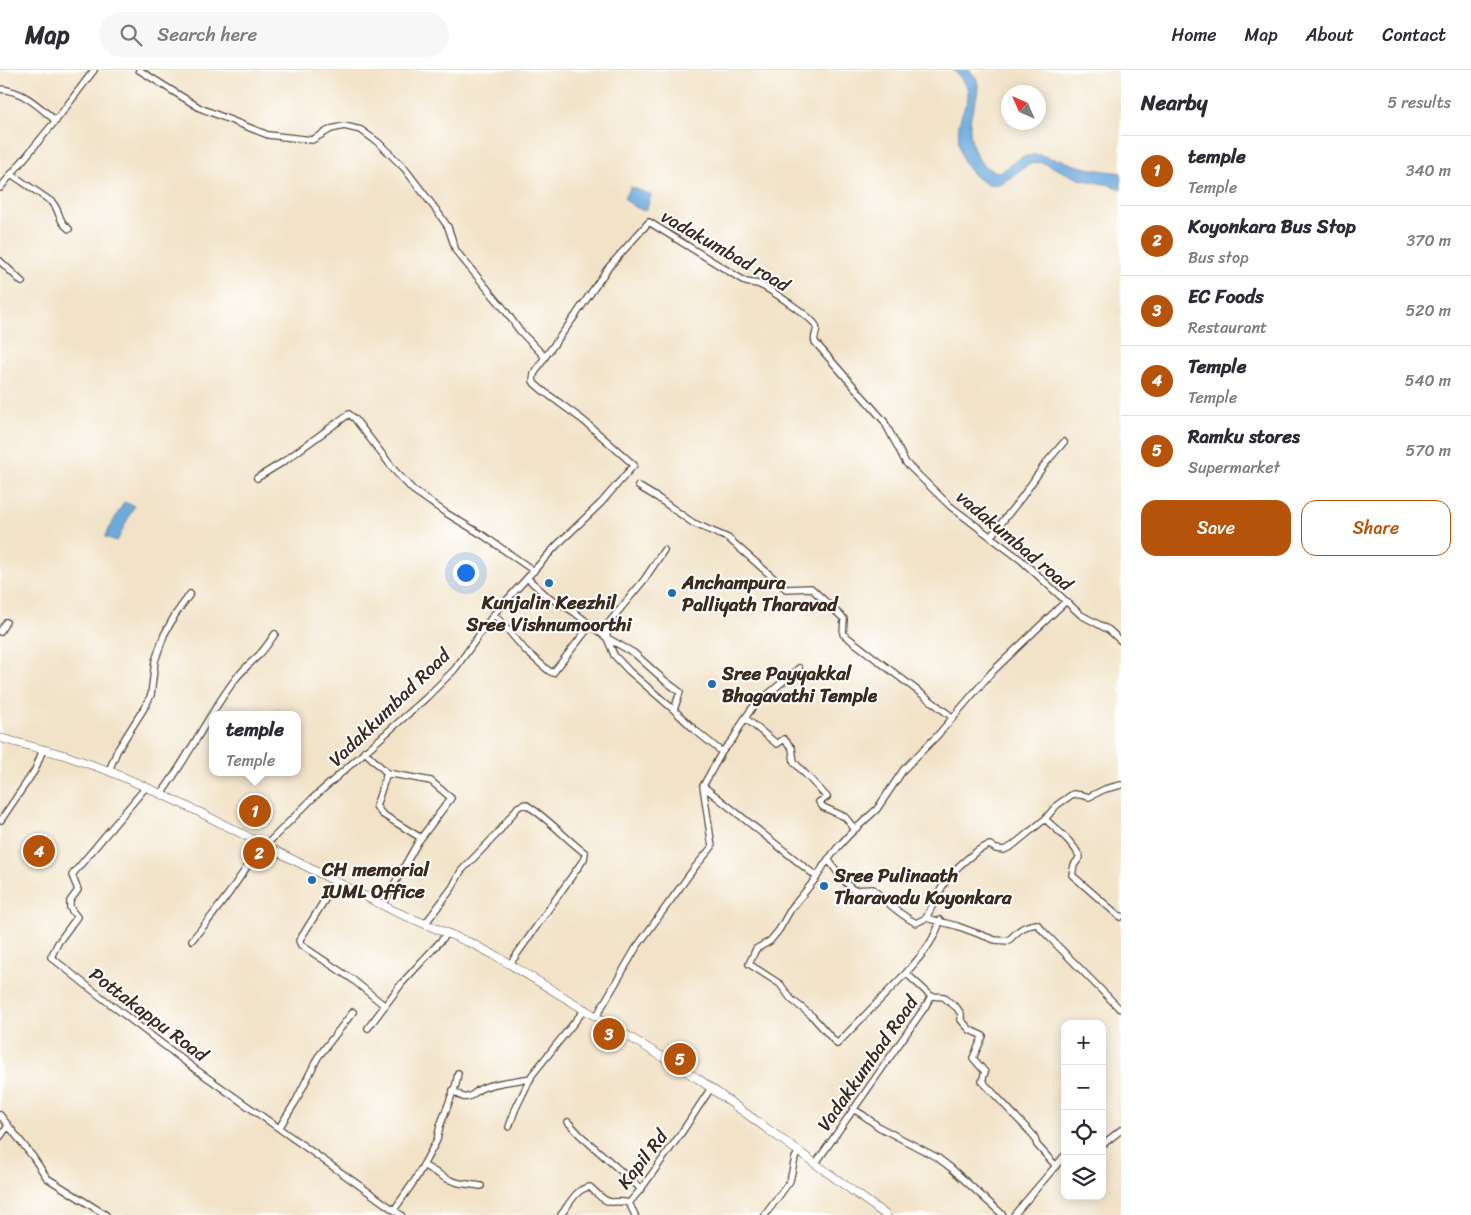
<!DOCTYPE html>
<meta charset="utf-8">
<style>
:root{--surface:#fff;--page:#f7f7f7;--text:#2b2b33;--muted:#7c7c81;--line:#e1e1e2;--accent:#b45309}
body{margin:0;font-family:Sriracha,sans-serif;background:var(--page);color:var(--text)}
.controls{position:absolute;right:15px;bottom:15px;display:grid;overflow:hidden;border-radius:10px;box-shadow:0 2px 12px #0003}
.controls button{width:45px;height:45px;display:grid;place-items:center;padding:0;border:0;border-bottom:1px solid var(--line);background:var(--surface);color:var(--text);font:25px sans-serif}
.compass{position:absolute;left:1001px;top:15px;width:45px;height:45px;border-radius:50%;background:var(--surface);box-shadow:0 2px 12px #0003;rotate:315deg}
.you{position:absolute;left:465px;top:502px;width:18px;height:18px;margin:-12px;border:4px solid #fff;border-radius:50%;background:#1a73e8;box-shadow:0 0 0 8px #1a73e833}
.badge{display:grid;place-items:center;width:32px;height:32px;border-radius:50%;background:var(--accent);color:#fff;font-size:16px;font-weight:700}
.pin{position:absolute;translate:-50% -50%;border:2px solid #fff;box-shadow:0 1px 5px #0006}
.popup{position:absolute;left:209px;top:641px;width:92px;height:65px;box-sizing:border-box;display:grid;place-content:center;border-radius:10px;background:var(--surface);filter:drop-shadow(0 1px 4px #0005);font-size:16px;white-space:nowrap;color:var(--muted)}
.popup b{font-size:19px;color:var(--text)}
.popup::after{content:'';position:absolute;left:50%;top:100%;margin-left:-10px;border:10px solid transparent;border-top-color:var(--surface)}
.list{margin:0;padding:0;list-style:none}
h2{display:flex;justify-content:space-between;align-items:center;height:65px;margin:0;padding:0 20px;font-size:21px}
h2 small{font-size:16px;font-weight:400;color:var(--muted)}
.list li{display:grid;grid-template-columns:32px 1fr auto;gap:15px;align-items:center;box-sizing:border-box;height:70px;padding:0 20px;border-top:1px solid var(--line)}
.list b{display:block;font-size:19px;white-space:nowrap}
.list p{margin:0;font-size:16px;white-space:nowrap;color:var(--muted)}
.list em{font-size:16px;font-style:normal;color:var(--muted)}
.actions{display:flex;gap:10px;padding:15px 20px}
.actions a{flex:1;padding:11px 0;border:1px solid var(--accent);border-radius:15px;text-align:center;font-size:18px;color:var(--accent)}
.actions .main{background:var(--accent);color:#fff}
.icon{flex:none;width:28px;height:28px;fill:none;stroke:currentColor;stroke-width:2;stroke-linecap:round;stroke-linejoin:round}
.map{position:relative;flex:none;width:1121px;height:1145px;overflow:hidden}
header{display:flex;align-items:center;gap:30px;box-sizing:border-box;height:70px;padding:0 25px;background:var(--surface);border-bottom:1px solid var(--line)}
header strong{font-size:24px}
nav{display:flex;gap:28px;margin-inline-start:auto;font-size:18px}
.search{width:350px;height:45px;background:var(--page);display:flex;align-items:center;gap:12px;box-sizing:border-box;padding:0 18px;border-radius:28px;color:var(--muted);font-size:19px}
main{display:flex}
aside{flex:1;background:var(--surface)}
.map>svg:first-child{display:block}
.water{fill:#6cabde;stroke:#546a7e}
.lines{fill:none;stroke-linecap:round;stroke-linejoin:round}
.street-casing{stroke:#564638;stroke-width:8}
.secondary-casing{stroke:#564638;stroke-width:9}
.street{stroke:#fff;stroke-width:5.5}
.secondary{stroke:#fff;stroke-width:8}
.poi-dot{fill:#1f6fb2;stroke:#fff;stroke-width:2}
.labels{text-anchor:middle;stroke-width:4;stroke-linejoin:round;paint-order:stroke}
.street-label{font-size:19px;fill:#3b2a1e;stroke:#fff}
.poi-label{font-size:19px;font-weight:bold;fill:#3b2a1e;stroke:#fff;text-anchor:start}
</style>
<header>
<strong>Map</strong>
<div class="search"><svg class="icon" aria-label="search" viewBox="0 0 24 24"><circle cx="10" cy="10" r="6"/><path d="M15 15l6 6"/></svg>Search here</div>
<nav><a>Home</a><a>Map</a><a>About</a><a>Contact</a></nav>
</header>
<main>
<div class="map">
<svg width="1121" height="1145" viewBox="0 0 1121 1145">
<rect width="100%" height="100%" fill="#fff"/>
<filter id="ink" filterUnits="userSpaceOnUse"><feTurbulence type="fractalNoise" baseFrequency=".02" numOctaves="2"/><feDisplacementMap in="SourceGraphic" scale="10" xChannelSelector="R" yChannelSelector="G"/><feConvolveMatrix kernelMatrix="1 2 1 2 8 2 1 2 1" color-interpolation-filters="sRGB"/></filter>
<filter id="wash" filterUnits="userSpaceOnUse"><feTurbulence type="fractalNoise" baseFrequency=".0096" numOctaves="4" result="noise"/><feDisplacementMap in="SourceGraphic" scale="20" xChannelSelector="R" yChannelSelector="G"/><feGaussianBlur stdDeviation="1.12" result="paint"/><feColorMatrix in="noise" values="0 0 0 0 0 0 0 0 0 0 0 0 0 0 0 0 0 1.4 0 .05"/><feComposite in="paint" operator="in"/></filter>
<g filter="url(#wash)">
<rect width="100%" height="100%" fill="#f2e3c8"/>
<path class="water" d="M953 0H969C974 5 978 9 978 16 978 30 970 42 970 54 969 73 978 102 1000 102L1022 87 1033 85H1039L1058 90 1060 89C1079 99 1101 100 1121 103V120L1110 115 1079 109 1044 93C1017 87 1005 132 976 107 971 102 968 99 964 92 958 77 956 60 962 44 964 37 969 30 968 22 967 13 959 6 953 0Z
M631 117 651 125 647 138 644 141 633 136 624 128Z
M124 432 134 436 117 471 105 467Z"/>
</g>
<g filter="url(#ink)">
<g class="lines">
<defs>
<path id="street" d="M139 0 200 38 268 65 312 70 331 59 344 56 361 60 379 73 405 99 437 141 448 157 456 181 505 240 519 260 545 287
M0 19C24 21 38 36 56 51
M11 104 52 132C61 142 57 150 69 159
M0 118 57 49 94 0
M0 191 22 212
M257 408 283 392 349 344 355 349 395 401 413 420 446 443 484 466 534 501
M638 416 658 428 693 453 728 468 786 519 811 518 844 549 843 564 952 647
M991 466 1022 427 1045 394 1064 372
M664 480 644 510 607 555V568L634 583 664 610 680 622 674 640
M527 508 557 475 601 433 634 395 584 351 542 320 535 314 533 311 534 304 545 287 575 246 608 198 649 152 746 212C750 213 754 213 758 214 768 218 812 247 816 256 818 262 813 266 815 272L884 351 906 393 950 436 1021 490 1081 545 1109 560 1121 571
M494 544 526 581 549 601 553 603 590 556
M0 562 6 552
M745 648 777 674 784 669 792 678 794 692 827 727 819 732 823 737 845 747 853 757
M364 681 387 703 376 736 382 744 421 768
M722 682 733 669 745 648 753 637 799 598
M109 701 117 681 146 635 151 625 155 591 164 565 175 545 190 524
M1121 715 1105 719 1089 727 1081 725 1073 724 1057 735 1045 749 1033 759 1012 776 1004 780 996 779 990 775C978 777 954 800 947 809 939 821 933 835 926 848L957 856 995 870 1008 871C1019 860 1022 856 1037 854L1044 862 1119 938 1121 939
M146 717 72 805 78 820 70 831V838L77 847 58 873 51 887 96 923 191 996 401 1145
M161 724C189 687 208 644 237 607 244 599 251 592 259 585 265 579 270 571 275 564
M1045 749C1058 761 1072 771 1080 787L1074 795 1072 805 1120 847 1121 846
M1 750 35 700 43 679
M265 776 313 728 426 628 455 599 494 544 527 508 547 526 574 542 607 568 614 585 629 601 674 640 696 661 722 682 703 716 817 807 791 839 779 860 770 871 756 879 749 894 780 914 791 929 812 946 837 974 906 903 931 926 925 937 816 1093
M828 789 840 806 853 820 873 819C886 832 899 844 916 853L926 848
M817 807 824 795 838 777 849 765 877 739 904 699 937 666 991 603 1065 532
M336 812 299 871 301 875 352 909 385 936
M383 834 418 772 451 728 431 711 387 703
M425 854 452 818 461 801 497 764 518 737 525 734C547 747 565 768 585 783L584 789 510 894
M192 870C218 840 241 808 261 774
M906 903C920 887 935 871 940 850
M931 926 944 927 947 930 957 938 961 944V950L970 960 983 966 973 988 985 1002 982 1011 1034 1066 1037 1075 1056 1096
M596 947 636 878 695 797 712 777 703 716
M368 958 402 913 448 863
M453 1020C456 1022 460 1026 463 1027 470 1029 475 1022 480 1019 495 1012 515 1011 531 1008
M853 1039 863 1045 879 1057 938 1088 951 1098 1003 1145
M0 1045 33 1087 47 1108 106 1145
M568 1052 580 1065 641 1119
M509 1057 515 1040 532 1005 585 939
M279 1058 296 1031 318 987 353 942
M0 1067 8 1056
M1102 1075 1121 1060
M423 1095 447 1109 459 1113 481 1116
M629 1133 635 1145
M394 1140 415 1110 437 1070 440 1056 456 1014 458 1003
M561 1145C569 1135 576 1118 590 1117 596 1122 603 1132 612 1132 618 1132 621 1131 629 1133L641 1119 680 1065 711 1018
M765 1145 790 1111 795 1088 799 1081
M1014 1145 1065 1085"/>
<path id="secondary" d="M0 668 64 685 109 701 146 717 199 742 394 841 473 874 498 887 697 1008 886 1145"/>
</defs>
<use href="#street" class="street-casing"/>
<use href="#secondary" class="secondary-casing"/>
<use href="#street" class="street"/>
<use href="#secondary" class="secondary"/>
</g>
</g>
<g class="poi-dot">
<circle cx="549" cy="513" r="5"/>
<circle cx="672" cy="523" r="5"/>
<circle cx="712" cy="614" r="5"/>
<circle cx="312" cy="810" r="5"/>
<circle cx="824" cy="816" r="5"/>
</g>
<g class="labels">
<g class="street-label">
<text transform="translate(726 180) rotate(30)" y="7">vadakumbad road</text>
<text transform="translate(1015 470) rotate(40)" y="7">vadakumbad road</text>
<text transform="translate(389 637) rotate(-44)" y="7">Vadakkumbad Road</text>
<text transform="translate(149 944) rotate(37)" y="7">Pottakappu Road</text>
<text transform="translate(867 993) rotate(-55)" y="7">Vadakkumbad Road</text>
<text transform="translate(642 1089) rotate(-52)" y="7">Kapil Rd</text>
</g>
<g class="poi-label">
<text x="682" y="519">Anchampura<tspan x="682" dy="22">Palliyath Tharavad</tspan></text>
<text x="549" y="539" text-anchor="middle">Kunjalin Keezhil<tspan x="549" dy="22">Sree Vishnumoorthi</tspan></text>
<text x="722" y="610">Sree Payyakkal<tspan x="722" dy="22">Bhagavathi Temple</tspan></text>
<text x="322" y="806">CH memorial<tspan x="322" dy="22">IUML Office</tspan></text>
<text x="834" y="812">Sree Pulinaath<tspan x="834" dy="22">Tharavadu Koyonkara</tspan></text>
</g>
</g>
</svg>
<div class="controls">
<button>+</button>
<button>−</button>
<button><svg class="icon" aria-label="locate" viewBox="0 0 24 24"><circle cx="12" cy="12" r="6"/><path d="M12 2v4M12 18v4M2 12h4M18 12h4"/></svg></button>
<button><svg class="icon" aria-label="layers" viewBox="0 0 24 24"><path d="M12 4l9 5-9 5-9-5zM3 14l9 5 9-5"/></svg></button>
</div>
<svg class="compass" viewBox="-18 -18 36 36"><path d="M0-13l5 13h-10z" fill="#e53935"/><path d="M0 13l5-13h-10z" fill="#7c7c81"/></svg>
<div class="you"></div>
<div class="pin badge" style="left:255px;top:741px">1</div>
<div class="popup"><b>temple</b>Temple</div>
<div class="pin badge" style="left:259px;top:783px">2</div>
<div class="pin badge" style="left:609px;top:964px">3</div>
<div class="pin badge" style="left:39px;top:781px">4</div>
<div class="pin badge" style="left:680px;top:989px">5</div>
</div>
<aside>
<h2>Nearby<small>5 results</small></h2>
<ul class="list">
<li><span class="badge">1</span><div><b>temple</b><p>Temple</p></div><em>340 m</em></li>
<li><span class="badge">2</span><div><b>Koyonkara Bus Stop</b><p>Bus stop</p></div><em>370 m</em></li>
<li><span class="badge">3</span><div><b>EC Foods</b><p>Restaurant</p></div><em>520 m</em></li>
<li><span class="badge">4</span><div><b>Temple</b><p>Temple</p></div><em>540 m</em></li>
<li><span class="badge">5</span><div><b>Ramku stores</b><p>Supermarket</p></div><em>570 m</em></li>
</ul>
<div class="actions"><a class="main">Save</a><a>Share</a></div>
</aside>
</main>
